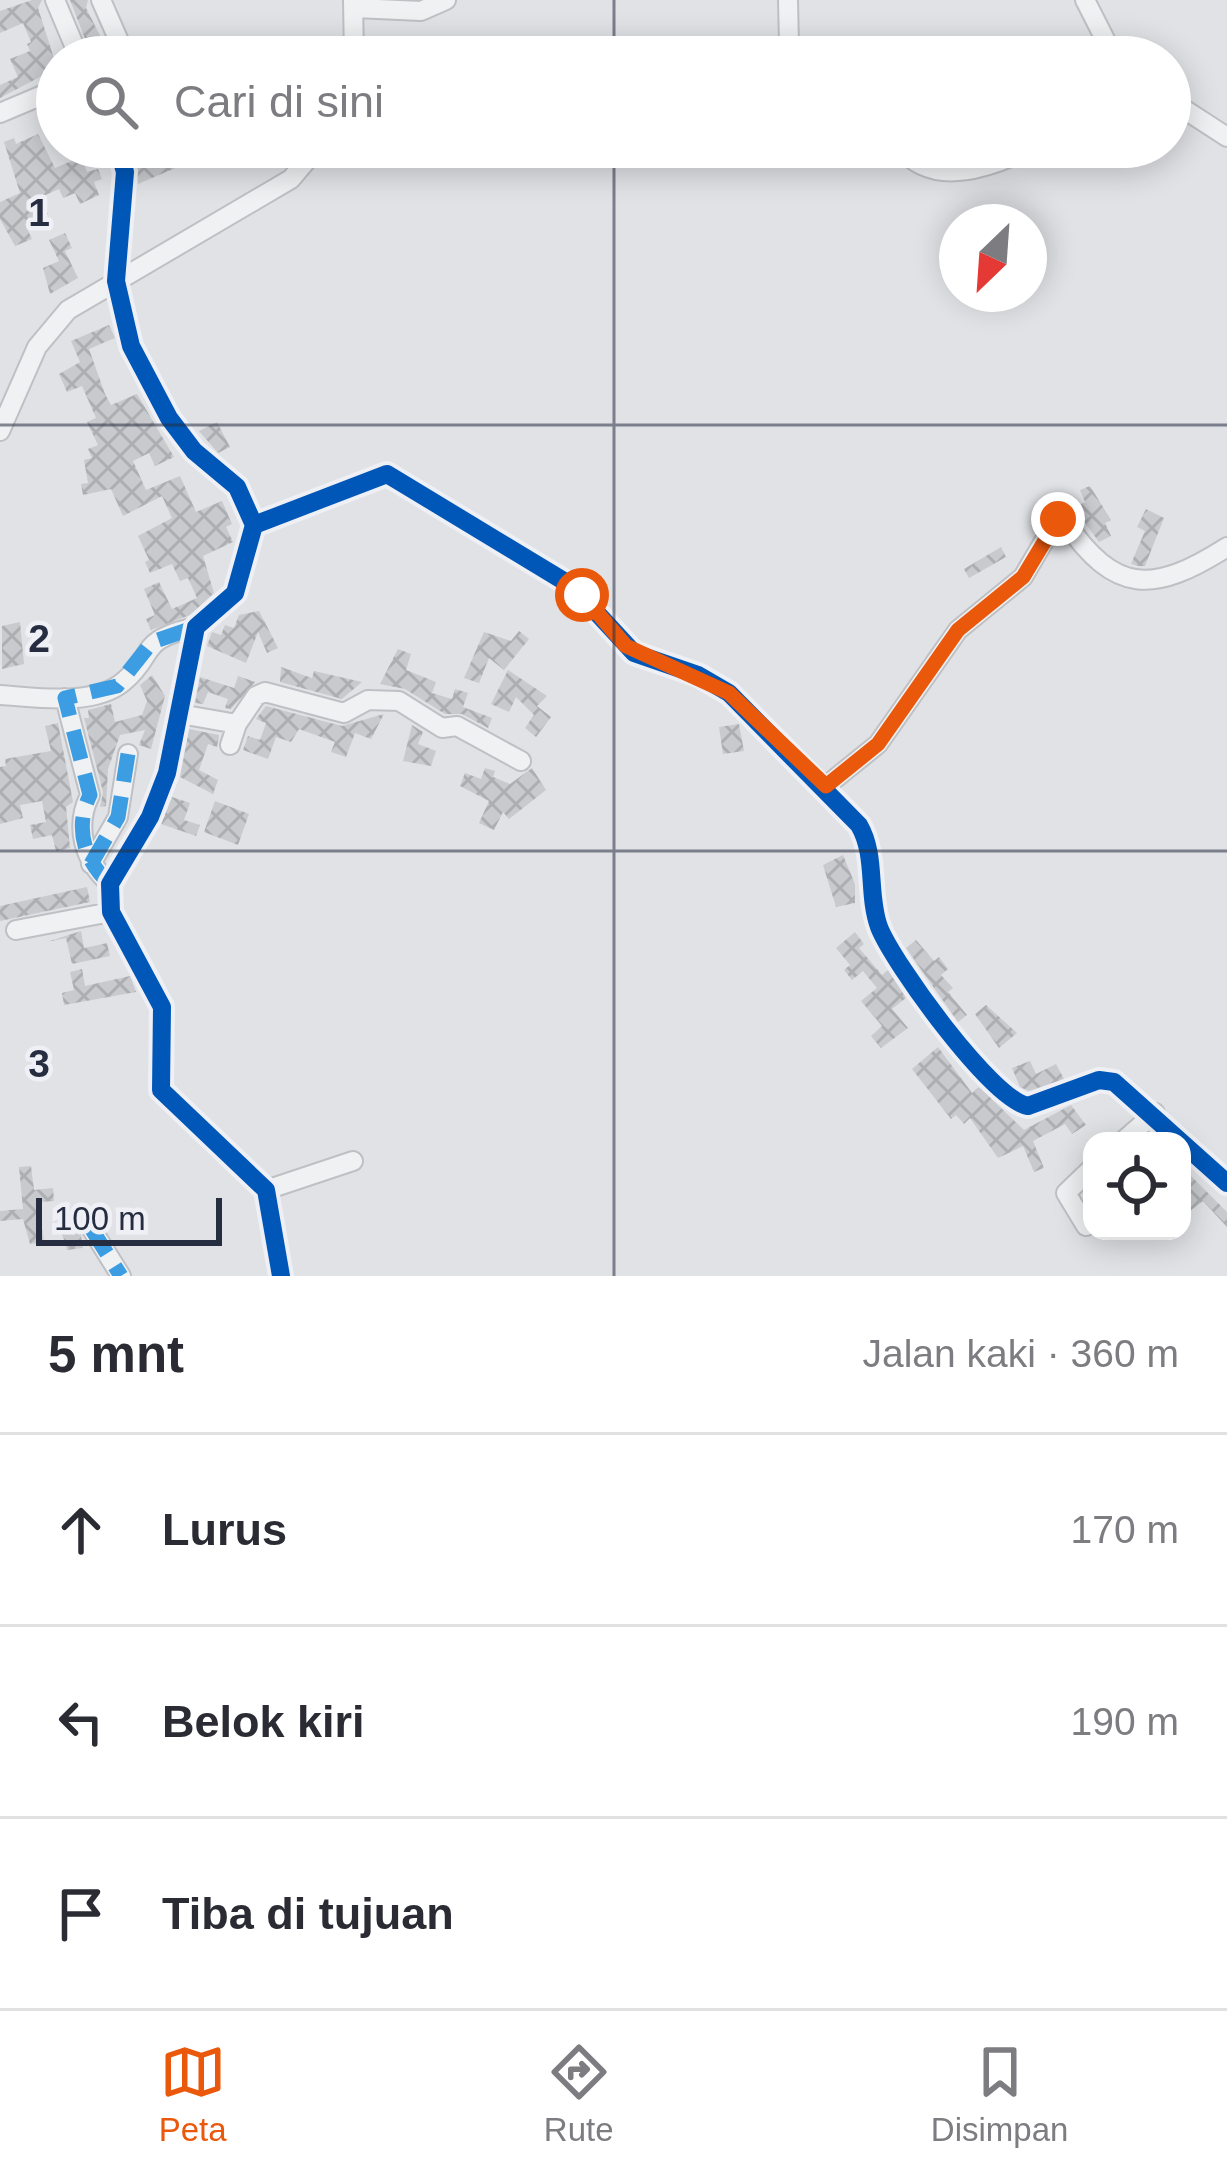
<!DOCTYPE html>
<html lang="id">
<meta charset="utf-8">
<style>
:root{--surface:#fff;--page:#f7f7f7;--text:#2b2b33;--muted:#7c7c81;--line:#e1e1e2;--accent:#ea580c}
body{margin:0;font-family:Arial,sans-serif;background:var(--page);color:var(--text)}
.controls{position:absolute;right:36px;bottom:36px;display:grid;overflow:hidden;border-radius:24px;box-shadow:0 6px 30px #0003}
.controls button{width:108px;height:108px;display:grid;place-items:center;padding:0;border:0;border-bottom:3px solid var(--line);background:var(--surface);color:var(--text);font:60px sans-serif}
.compass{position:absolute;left:939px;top:204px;width:108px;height:108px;border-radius:50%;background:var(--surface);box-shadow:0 6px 30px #0003;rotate:205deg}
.scale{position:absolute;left:36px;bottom:30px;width:186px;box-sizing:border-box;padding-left:12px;border:6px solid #272d40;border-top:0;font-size:33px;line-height:42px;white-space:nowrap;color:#272d40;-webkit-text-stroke:9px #eef0f6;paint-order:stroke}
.stop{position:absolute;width:36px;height:36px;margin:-27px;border:9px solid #ea580c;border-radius:50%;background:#fff}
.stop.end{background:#ea580c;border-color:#fff;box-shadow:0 3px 12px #0008}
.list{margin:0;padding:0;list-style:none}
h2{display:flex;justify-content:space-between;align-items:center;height:156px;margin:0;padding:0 48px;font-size:51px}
h2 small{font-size:39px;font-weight:400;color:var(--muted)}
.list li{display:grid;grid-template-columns:78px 1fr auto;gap:36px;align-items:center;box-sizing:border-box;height:192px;padding:0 48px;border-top:3px solid var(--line)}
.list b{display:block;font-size:45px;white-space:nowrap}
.list em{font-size:39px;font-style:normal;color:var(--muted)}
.icon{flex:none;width:66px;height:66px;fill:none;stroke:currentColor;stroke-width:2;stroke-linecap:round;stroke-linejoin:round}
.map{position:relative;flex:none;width:1227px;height:1276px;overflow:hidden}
.search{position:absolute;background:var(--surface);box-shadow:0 6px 30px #0003;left:36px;right:36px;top:36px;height:132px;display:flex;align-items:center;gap:30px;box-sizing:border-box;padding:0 42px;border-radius:66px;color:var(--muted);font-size:45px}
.sheet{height:732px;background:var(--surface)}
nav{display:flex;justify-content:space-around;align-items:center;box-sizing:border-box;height:168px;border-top:3px solid var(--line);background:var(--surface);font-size:33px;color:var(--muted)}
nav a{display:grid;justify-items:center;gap:6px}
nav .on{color:var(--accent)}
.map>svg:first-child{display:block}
.building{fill:url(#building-cross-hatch)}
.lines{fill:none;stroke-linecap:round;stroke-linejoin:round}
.minor-casing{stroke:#bfc0c4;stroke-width:22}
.minor{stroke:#f0f1f3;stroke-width:18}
.quiet{stroke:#3d9de3;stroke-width:15;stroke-dasharray:30 15;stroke-linecap:butt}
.cycleway-casing{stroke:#eef0f6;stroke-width:26}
.cycleway{stroke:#0057b8;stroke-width:18}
.route{stroke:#ea580c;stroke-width:15}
.grid{fill:none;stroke:#272d40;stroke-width:3;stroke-opacity:0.55}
.grid-label{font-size:39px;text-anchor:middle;font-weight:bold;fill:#272d40;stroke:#eef0f6;stroke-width:9;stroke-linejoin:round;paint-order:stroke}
</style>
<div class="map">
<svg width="1227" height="1276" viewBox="0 0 1227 1276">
<defs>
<pattern id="building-cross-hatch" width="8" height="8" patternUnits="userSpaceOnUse" patternTransform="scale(3)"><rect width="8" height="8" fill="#c9cace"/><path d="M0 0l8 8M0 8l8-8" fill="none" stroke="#adaeb2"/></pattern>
</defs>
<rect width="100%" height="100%" fill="#e1e2e6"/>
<path class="building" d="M32 0H42L38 8 57 68 0 98V85L18 77 10 59 30 51 27 44 31 42 23 23 0 33V11Z
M70 0H88L86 8 111 57H92Z
M38 134 55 168 81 157 87 172 98 169 102 179 94 182 99 195 80 204 75 193 63 198 59 189 41 197 48 214 25 224 32 239 15 246 0 219V202L20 193 4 142 14 138 16 144Z
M132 147H156L160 156 183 147H224L138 184Z
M65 233 72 248 65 251 78 278 50 294 43 268 59 261 49 240Z
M109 325 115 338 89 349 105 394 111 405 137 394 174 457 155 466 149 453 133 461 146 490 180 476 196 512 222 501 232 524 226 527 233 542 203 556 214 593 190 615 151 630 146 619 155 615 144 589 159 582 172 609 197 598 188 578 180 581 172 564 150 573 145 562 149 560 138 536 172 518 162 496 123 516 111 489 83 495 81 484 88 483 84 460 92 458 88 449 98 445 87 422 96 418 82 386 67 392 59 374 80 362 71 341Z
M217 422 230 447 218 453 199 431Z
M1090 486 1111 520 1105 523 1111 536 1099 542 1074 508 1085 502 1080 490Z
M1146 509 1164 518 1145 566H1139L1131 564 1145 531 1137 527Z
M1001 547 1006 557 969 578 964 569Z
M259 611 278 648 267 653 258 632 246 663 207 646 212 632 221 635 225 625 234 628 239 615Z
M20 622 24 664 2 669V626Z
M519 631 529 639 504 670 489 658 479 683 464 678 484 632 511 641Z
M398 649 411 654 406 670 436 682 432 693 452 699 455 689 468 693 463 707 492 718 488 728 462 714H445L405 689 380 684Z
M281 667 312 678 314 671 362 682 342 699 280 682Z
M508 670 547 696 537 706 551 717 536 737 525 728 534 715 516 697 509 712 491 704Z
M152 675 165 696 151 749 139 745 145 730 120 735 108 769 106 806 100 807 103 792 84 718H89L88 710 111 704 115 722 142 715 147 701 140 685Z
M238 676 255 682 231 709 225 708 228 699 208 692 203 704 195 703 200 677 234 688Z
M266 706 342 726 384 714 371 739 355 733 346 757 331 752 335 742 299 729 291 742 276 737 268 759 243 750 248 736 260 740 266 723 256 719Z
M58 723 73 802 66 807 70 848 56 851 52 835 33 839 30 825 46 822 42 801 20 805 23 818 0 824V767L6 766 5 759 51 751 45 726Z
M739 724 744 751 723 754 719 727Z
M412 725 423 732 418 744 436 751 431 766 403 761Z
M189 729 219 735 217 747 208 744 199 770 218 780 213 794 180 777Z
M485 768 495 771 493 777 510 784 532 768 546 790 509 819 503 812 494 830 479 823 489 801 460 786 465 773 481 779Z
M172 797 190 803 184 820 200 825 196 836 161 824Z
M215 801 249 814 238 845 204 832Z
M843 855 855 884V903L836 907 823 865Z
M87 887 90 902 0 921V906Z
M81 931 84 948 107 943 110 956 72 964 66 938 47 942Z
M855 932 864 944 859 948 882 975 888 970 906 998 892 1009 908 1028 881 1048 871 1036 882 1026 861 1001 877 988 863 971 852 980 844 970 850 965 836 948Z
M916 940 934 961 939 957 948 969 941 975 953 988 948 992 967 1015 958 1022 906 948Z
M82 969 85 986 130 976 136 992 64 1005 62 993 74 990 70 972Z
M986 1005 1017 1033 999 1048 975 1014Z
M938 1047 972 1093 979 1087 1024 1130 1071 1105 1086 1125 1072 1134 1065 1124 1033 1141 1044 1168 1034 1172 1023 1146 998 1158 970 1118 964 1124 956 1115 951 1119 912 1069Z
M1030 1061 1036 1074 1056 1064 1064 1079 1029 1091 1020 1087 1012 1068Z
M31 1166 34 1190 53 1188 54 1201 38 1202 44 1242 30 1244 23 1219 0 1221V1211L23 1209 19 1167Z
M1182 1167 1227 1212V1227L1203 1201 1190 1211 1182 1201Z
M79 1222 83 1248 67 1250 59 1223Z"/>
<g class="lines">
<defs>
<path id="minor" d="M55 0 79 57
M101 0 126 57
M353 0 354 57
M788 0 789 45 798 57
M1085 0 1114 57
M355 8 421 11 446 0
M1170 100 1227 137
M0 113 45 94 57 81
M118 147 125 172 116 281 131 346 169 418 194 451 237 487 254 525 235 593 196 627 167 773 150 817 110 884 111 912 162 1007 161 1090 266 1190 281 1276
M900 147C933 190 992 167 1033 147
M0 431 37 347 68 310 291 179 318 147
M254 525 387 474 572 586 634 653 698 675 729 693 859 825C877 856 867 894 879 927 893 963 992 1100 1028 1106L1099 1080 1114 1082 1227 1183
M0 695C35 697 93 707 123 682 157 654 136 640 196 627
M65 698 90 795C74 827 84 861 110 884
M180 714 237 724 230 745
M237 724 256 696 265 692 344 713 368 700 399 701 442 728 457 726 521 761
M826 786 878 744 958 630 1023 577 1057 519 1064 520C1115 595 1153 594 1227 547
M91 864 118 817 128 754
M16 930 111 912
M1123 1141 1155 1113
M266 1190 353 1161
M1086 1226 1066 1193 1092 1168
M91 1228 121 1276"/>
</defs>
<use href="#minor" class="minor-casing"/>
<use href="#minor" class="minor"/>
<path class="quiet" d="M91 864 118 817 128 754
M110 884C84 861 74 827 90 795L65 698 117 686 152 642 196 627
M91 1228 121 1276"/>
<defs>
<path id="cycleway" d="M118 147 125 172 116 281 131 346 169 418 194 451 237 487 254 525 235 593 196 627 167 773 150 817 110 884 111 912 162 1007 161 1090 266 1190 281 1276
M254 525 387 474 572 586 634 653 698 675 729 693 859 825C877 856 867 894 879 927 893 963 992 1100 1028 1106L1099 1080 1114 1082 1227 1183"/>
</defs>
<use href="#cycleway" class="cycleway-casing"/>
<use href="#cycleway" class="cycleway"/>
</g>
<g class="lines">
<path class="route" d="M582 595 626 646 729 693 826 786 878 744 958 630 1023 577 1058 519"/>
</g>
<path class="grid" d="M614 0V57M614 147V1276M0 425H1227M0 851H1227"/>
<g class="grid-label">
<text x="39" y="226">1</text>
<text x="39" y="652">2</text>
<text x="39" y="1077">3</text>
</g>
</svg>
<div class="controls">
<button><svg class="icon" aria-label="locate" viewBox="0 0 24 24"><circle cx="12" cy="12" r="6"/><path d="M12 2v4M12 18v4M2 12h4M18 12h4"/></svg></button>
</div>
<svg class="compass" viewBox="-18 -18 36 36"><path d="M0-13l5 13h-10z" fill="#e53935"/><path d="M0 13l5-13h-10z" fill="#7c7c81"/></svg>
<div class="scale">100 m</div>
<div class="stop" style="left:582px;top:595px"></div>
<div class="stop end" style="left:1058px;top:519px"></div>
<div class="search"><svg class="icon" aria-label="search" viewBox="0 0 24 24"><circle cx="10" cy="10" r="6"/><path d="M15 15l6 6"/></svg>Cari di sini</div>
</div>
<section class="sheet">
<h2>5 mnt<small>Jalan kaki · 360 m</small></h2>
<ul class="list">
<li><svg class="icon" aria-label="ahead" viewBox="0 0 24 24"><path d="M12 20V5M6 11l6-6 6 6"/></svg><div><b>Lurus</b></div><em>170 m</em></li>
<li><svg class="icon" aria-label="left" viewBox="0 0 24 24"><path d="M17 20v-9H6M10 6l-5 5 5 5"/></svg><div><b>Belok kiri</b></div><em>190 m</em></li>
<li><svg class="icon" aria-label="arrive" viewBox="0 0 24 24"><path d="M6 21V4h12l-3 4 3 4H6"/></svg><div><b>Tiba di tujuan</b></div></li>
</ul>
</section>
<nav>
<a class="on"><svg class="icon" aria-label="map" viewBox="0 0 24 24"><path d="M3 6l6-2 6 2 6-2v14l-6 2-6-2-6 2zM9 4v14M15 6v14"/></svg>Peta</a>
<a><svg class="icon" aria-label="directions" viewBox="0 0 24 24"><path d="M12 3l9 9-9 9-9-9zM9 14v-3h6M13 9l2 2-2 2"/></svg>Rute</a>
<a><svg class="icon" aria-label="saved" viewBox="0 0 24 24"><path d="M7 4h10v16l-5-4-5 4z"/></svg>Disimpan</a>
</nav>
